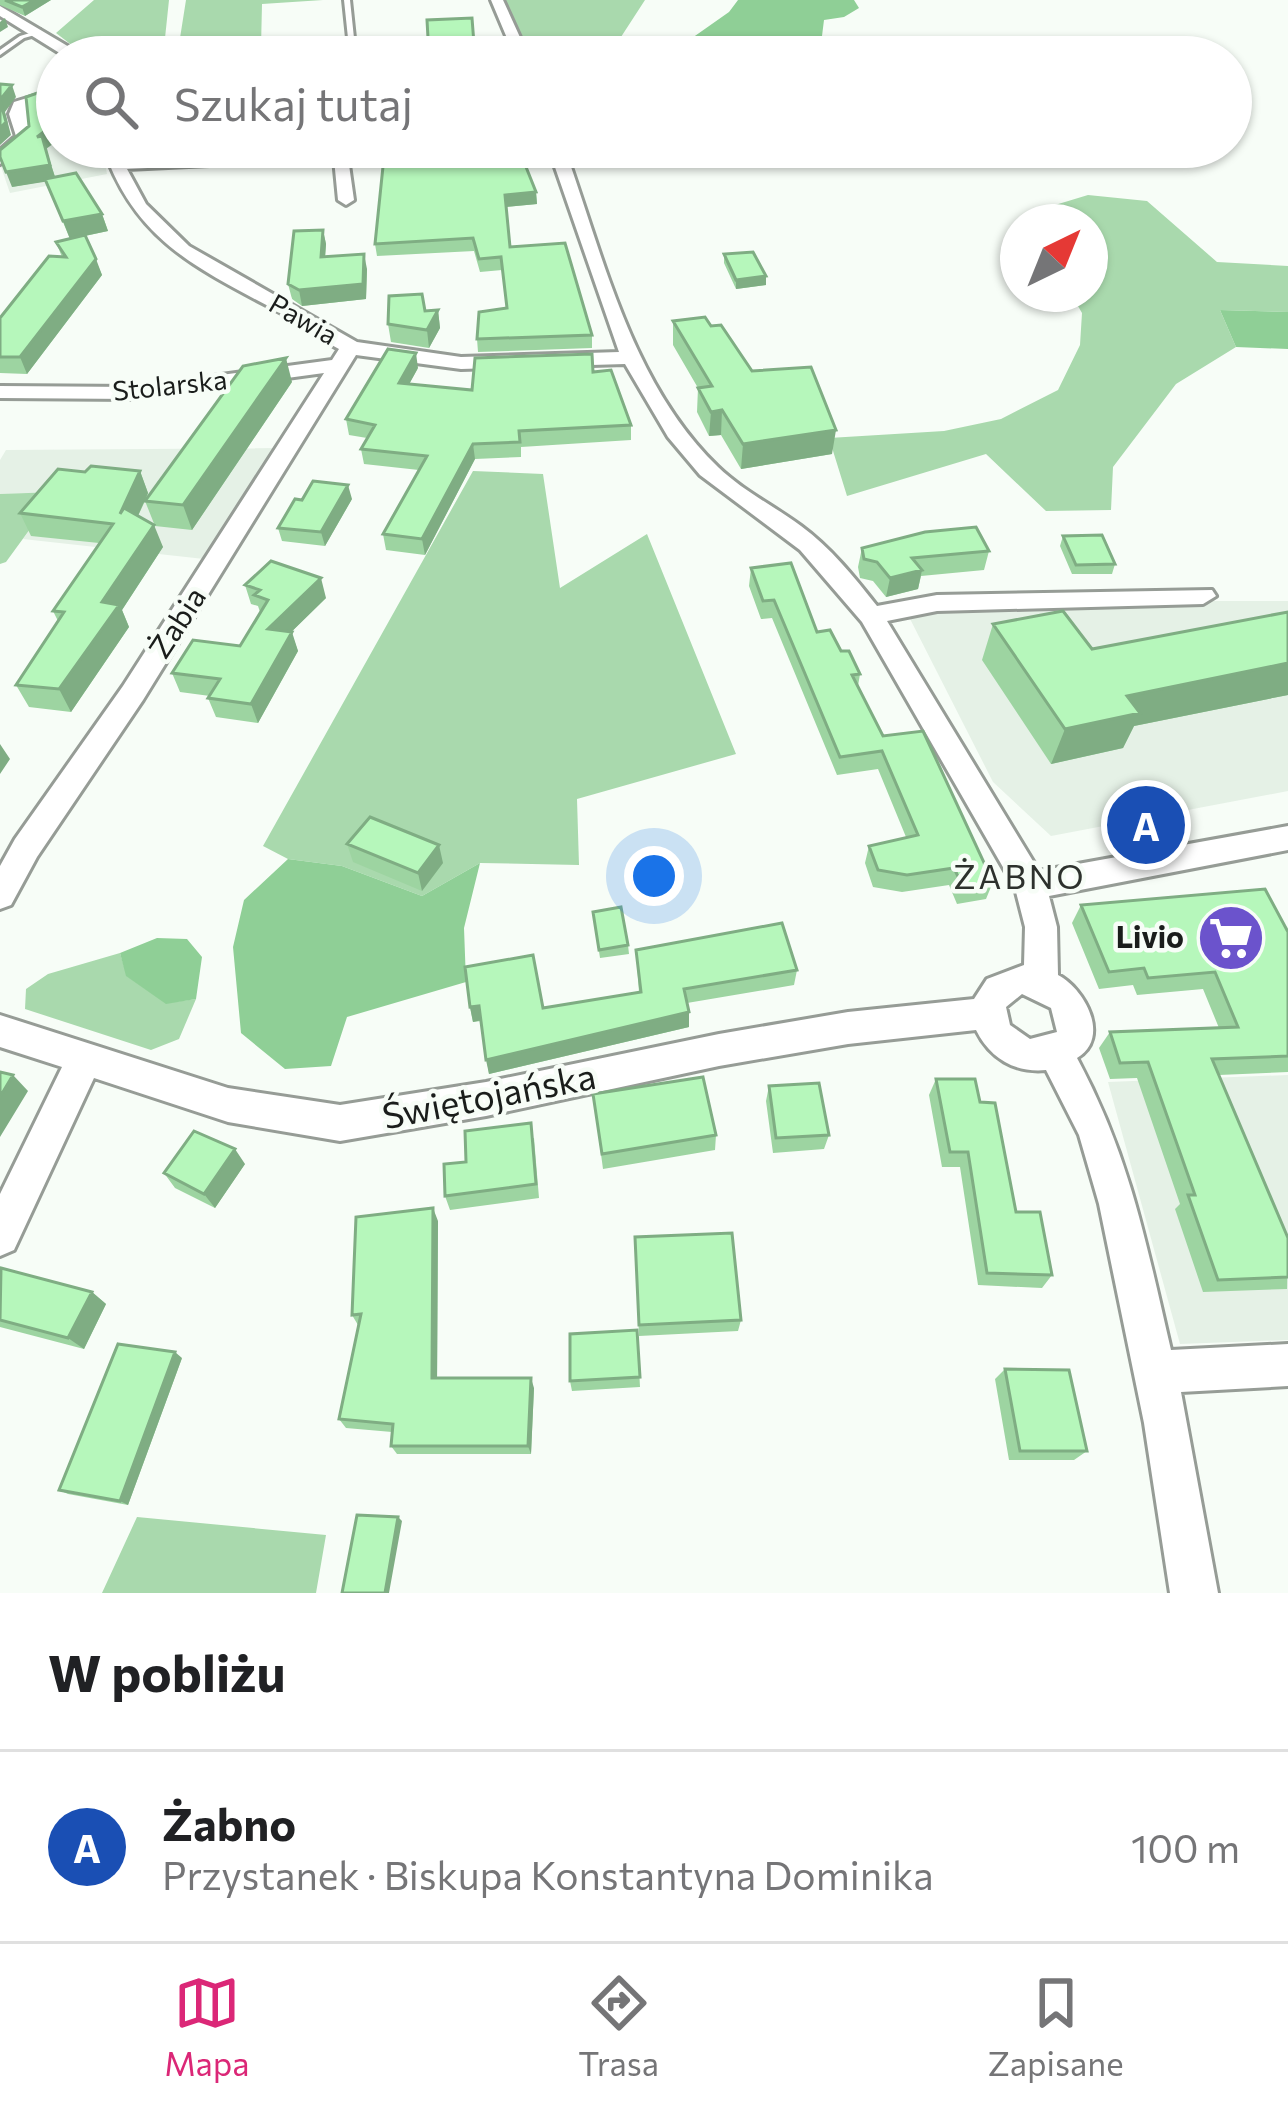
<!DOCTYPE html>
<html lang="pl">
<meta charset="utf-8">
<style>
:root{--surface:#fff;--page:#f6f6f6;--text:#202124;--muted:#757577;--line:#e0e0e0;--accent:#db2777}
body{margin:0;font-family:Commissioner,sans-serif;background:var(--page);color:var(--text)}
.compass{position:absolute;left:1000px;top:204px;width:108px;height:108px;border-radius:50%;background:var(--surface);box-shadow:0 3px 9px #0004;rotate:43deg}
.you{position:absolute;left:654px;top:876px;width:42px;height:42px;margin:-30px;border:9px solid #fff;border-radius:50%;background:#1a73e8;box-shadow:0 0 0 18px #1a73e833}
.badge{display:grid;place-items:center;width:78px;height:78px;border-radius:50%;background:var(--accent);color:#fff;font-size:39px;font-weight:700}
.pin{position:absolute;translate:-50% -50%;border:6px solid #fff;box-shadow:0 3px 12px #0006}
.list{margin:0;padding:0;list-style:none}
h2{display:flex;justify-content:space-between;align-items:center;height:156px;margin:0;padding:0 48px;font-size:51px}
h2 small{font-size:39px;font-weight:400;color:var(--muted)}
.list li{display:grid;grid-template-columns:78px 1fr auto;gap:36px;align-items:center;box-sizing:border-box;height:192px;padding:0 48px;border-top:3px solid var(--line)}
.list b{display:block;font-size:45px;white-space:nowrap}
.list p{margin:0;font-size:39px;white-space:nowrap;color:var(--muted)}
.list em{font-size:39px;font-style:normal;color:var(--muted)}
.icon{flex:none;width:66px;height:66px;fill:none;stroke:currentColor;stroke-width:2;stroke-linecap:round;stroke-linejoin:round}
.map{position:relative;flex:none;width:1288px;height:1593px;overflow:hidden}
.search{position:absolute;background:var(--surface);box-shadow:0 3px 9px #0004;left:36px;right:36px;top:36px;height:132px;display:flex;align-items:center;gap:30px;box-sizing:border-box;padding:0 42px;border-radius:66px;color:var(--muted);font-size:45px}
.sheet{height:348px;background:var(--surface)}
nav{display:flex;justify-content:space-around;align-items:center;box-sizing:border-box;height:168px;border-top:3px solid var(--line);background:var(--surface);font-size:33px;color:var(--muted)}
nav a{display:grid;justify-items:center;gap:6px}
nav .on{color:var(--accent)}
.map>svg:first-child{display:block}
.built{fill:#e5f1e6}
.green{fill:#a9d9ad}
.forest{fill:#8fcf96}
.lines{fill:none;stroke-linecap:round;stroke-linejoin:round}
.service-casing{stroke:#969c96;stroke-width:6}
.minor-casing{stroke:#969c96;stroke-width:6}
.service{fill:#fff;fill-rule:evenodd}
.minor{fill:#fff;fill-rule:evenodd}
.wall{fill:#9dd4a1}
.shaded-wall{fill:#7fad83}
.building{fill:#b6f7bb;stroke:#7fad83;stroke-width:3}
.labels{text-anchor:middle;stroke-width:9;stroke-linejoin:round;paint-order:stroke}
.far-street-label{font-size:27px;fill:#1a1d1b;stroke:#f7fdf7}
.street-label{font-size:30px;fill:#1a1d1b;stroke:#f7fdf7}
.poi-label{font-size:30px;font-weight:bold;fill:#1a1d1b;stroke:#f7fdf7;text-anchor:end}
.neighbourhood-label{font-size:33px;letter-spacing:3px;fill:#2d312d;stroke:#f7fdf7}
.near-street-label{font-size:36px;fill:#1a1d1b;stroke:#f7fdf7}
</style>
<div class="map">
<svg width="1288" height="1593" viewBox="0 0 1288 1593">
<rect width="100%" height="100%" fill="#f7fdf7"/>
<path class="built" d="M57 128V147H102L107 174 10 193 1 167Z
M279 448 204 559 23 539 56 493 0 494V460L6 450Z
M1210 601H1288V791L1051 836 993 782 906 611Z
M1288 1075V1340L1180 1344 1108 1082Z"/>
<path class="green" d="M94 0H169L163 57H87L56 33Z
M186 0H323L262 4 261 47 341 42 342 57H177Z
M503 0H645L608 57H531Z
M1088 195 1147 201 1217 262 1288 266V312L1220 310 1236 347 1176 384 1113 467 1111 510 1046 511 986 454 847 496 829 438 944 431 1001 419 1058 390 1080 345 1082 313 1071 294H1090V222H1042L1055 205Z
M473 471 543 474 560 588 647 534 736 754 577 799 579 865 480 863 422 896 342 866 288 859 263 846Z
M57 492 6 562 0 564V494Z
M120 953 127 976 166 1003 196 999 179 1039 151 1050 25 1009 26 989 48 974Z
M137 1517 326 1535 316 1593H102Z"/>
<path class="forest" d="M738 0H854L859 8 844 17 824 20 821 44 787 57H665L729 12Z
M1220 310 1288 312V349L1236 347Z
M288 859 342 866 422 896 480 863 464 928 466 982 347 1017 331 1066 285 1069 241 1033 233 947 244 900Z
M157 938 187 939 202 957 196 999 166 1004 126 976 120 953Z"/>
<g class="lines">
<defs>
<path id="service" d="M344 0H350L356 57H350Z
M40 30 42 33 24 38 0 55V50L20 36Z"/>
<path id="minor" d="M491 0H503L529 57H515Z
M0 6 81 54 83 57H66L0 16Z
M57 89V98L26 108 32 137 0 164V150L16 136 9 114 14 102Z
M103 147H119L124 160 347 151 354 200 346 205 338 200 334 159 127 169 146 204 189 246 357 342 461 357 619 352 548 147H564C604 258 631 383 718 467 743 491 774 506 801 526 831 548 854 577 877 606L937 595 1212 590 1216 596 1203 604 937 611 887 621 1039 871 1288 826V850L1049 896 1057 927 1058 975C1085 989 1111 1038 1077 1058 1130 1157 1146 1242 1171 1350L1288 1344V1386L1181 1392 1218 1593H1170L1144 1423 1099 1204 1079 1135 1046 1070C1014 1073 990 1058 976 1030L848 1044 719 1066 486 1116 340 1141 228 1122 94 1078 14 1250 0 1256V1194L62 1067 0 1047V1015L228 1088 340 1105 486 1082 719 1034 848 1012 974 999 987 979 1024 965 1025 927 1015 888 862 622 800 550 700 475 668 437 625 364 461 369 356 355 143 700 37 857 11 905 0 909V866L15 839 123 686 324 373 133 399 0 398V386L133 387 332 360 339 349C319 339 303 324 283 314 199 269 135 242 103 147ZM1022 994 1051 1008 1057 1032 1030 1039 1010 1025 1006 1007Z"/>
</defs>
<use href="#service" class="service-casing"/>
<use href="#minor" class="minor-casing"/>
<use href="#service" class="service"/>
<use href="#minor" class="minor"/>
</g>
<path class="wall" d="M0 0H51L25 16 0 5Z
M46 149 55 177 102 214 108 231 85 236 102 275 27 374 0 373V318L62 257 56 242 70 239 46 181 12 187Z
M536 192 537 204 506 207 510 247 592 335V348L478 352 477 339 507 308 502 270 480 272 474 251 377 256 375 244Z
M323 230 326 244 325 257 367 269 366 299 302 306 292 299 288 284Z
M724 254 766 285 736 289 724 263Z
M438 310 440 328 429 348 391 342 388 324 425 311Z
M673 321 711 326 832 454 741 469 721 435 709 436 697 412 698 388 673 345Z
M418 368 409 384 472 390 593 372 631 425V440L521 447V457L475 459 425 555 386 550 383 534 419 470 364 464 361 449 367 438 349 435 346 419Z
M292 382 192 530 155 526 145 501 138 516 163 547 122 610 129 627 71 712 29 707 16 685 58 621 53 611 99 543 31 536 20 513 85 472 140 471 148 493 146 500Z
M352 499 325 546 282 541 278 528Z
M1063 536 1115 564 1112 574H1072L1060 546Z
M862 548 989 551 984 570 921 576 918 589 886 597 873 581 860 578 858 567Z
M751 568 817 632 841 651 860 674 858 686 883 736 993 882 986 899 957 904 949 885 902 892 873 887 865 863 869 846 906 837 878 769 837 775 772 618 761 619 749 586Z
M245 585 326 598 291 632 298 651 258 723 216 717 208 698 210 696 180 692 172 673 240 646 260 612 258 606 251 604Z
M1288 612V695L1134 726 1123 748 1051 764 982 660 993 624 1092 649Z
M347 844 443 863 422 891 353 862Z
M1081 905 1288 932V1072L1219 1075 1288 1238 1287 1289 1203 1292 1175 1209 1180 1204 1137 1078 1110 1079 1099 1048 1110 1032 1219 1028 1203 989 1137 995 1133 985 1099 989 1072 923Z
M593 912 628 945 629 954 600 958Z
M636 950 797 970 794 985 687 1003 689 1027 489 1074 481 1021 473 1022 470 1007 543 1008 639 992Z
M936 1079 980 1102 1016 1212 1052 1275 1042 1288 978 1285 960 1167H942L929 1095Z
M769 1086 829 1135 824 1149 773 1153 766 1101Z
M593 1094 716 1135 715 1150 603 1169Z
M534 1138 539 1198 450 1210 445 1196 466 1162Z
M245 1164 215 1208 175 1188 164 1173Z
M438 1221 437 1378 534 1388 531 1454H397L391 1446 392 1432 346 1428 339 1419 358 1325 352 1315Z
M635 1237 741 1320 738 1331 639 1336Z
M0 1269 92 1292 106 1304 84 1349 0 1327Z
M637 1330 640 1387 572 1391 570 1381Z
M182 1358 128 1505 68 1494 59 1490Z
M1005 1369 1087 1451 1074 1460H1009L995 1379Z"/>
<path class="shaded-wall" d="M35 0H51L25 16 22 7Z
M5 18 8 27 0 32V22Z
M12 85 16 97 5 112 11 135 0 145V100Z
M57 105V141L46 149 56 180 12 187 6 172 37 137 50 109Z
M536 192 537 204 506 207 505 195Z
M102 214 108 231 70 239 63 221Z
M323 230 326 244 324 272 321 257Z
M364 254 367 269 366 299 302 306 299 290Z
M96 259 102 275 27 374 20 357Z
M766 276V285L736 289V280Z
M438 310 440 328 429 348 427 330Z
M416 353 418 368 401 399 399 383Z
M286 358 292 382 192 530 183 505Z
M722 410 721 435 709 436 711 412Z
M836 430 832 454 741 469 743 444Z
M473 444 475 459 425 555 422 539Z
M140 471 148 493 129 536 120 514Z
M348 485 352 499 325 546 321 532Z
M154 525 163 547 122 610 129 627 71 712 59 689 102 602Z
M922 570 918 589 886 597 890 578Z
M321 578 326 598 275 648 268 629Z
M292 632 298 651 258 723 251 704Z
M1288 663V695L1134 726 1123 748 1051 764 1065 729 1127 696Z
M0 744 10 759 0 774Z
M439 845 443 863 422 891 418 873Z
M479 1006 482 1020 473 1022 470 1007Z
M689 1012V1027L489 1074 486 1060Z
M13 1075 28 1091 0 1137V1097Z
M235 1149 245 1164 215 1208 204 1194Z
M433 1208 438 1221 437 1388 432 1378Z
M92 1292 106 1304 84 1349 68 1338Z
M175 1352 182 1358 128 1505 120 1501Z
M531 1378 534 1388 531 1454 528 1446Z
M398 1517 402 1521 389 1593H385Z"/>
<path class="building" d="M5 0H35L22 7Z
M472 18 475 57H417L411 38H428L427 20Z
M0 84 12 85 0 100 6 122 0 128Z
M57 86V105L50 109 57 110V122L37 137 42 136 50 165 6 172 0 157V150L29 126 26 97Z
M385 147H518L536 192 505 195 510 247 565 243 592 335 477 339 479 312 507 308 501 257 479 259 473 238 375 244Z
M76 173 102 214 63 221 45 179Z
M323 230 321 257 364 254 363 284 299 290 288 284 294 231Z
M85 235 96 259 20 357H0V318L49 256 66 257 56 242Z
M753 252 766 276 736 280 724 254Z
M422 294 425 311 438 310 427 330 388 324 389 296Z
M705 317 711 326 721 325 752 371 811 367 836 430 743 444 722 410 711 412 698 388 712 386 673 321Z
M388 349 416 353 399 383 472 390 475 358 592 354 593 372 611 370 631 425 519 431 520 442 473 444 422 539 383 534 427 456 361 449 375 425 346 419Z
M286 358 183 505 145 501 243 366Z
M91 466 140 471 120 514 124 508 154 525 102 602 119 605 59 689 16 685 64 612 53 611 113 524 20 513 58 469 85 472Z
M313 481 348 485 321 532 278 528 295 499 302 500Z
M976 527 989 551 912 558 922 570 890 578 877 562 864 559 862 548 925 532Z
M1102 535 1115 564 1076 565 1063 536Z
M271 561 321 578 268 629 292 632 251 704 208 698 220 679 172 673 193 640 240 646 268 600 254 595 260 590 245 585Z
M791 563 817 632 830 630 841 651H849L860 674 852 675 883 736 923 731 993 882 963 887 954 868 907 875 878 870 869 846 918 835 882 751 840 757 774 600 763 601 751 568Z
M1063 611 1092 649 1288 612V663L1127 696 1140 713 1065 729 993 624Z
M370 817 439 845 418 873 347 844Z
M1265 889 1288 932V1056L1212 1059 1288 1238V1277L1218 1280 1188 1195H1195L1148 1062 1120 1063 1110 1032 1238 1027 1215 972 1148 978 1144 968 1109 972 1081 905Z
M621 907 628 945 599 950 593 912Z
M782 923 797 970 684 989 689 1012 486 1060 479 1006 470 1007 465 967 533 955 543 1008 641 992 636 950Z
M0 1072 13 1075 0 1097Z
M703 1077 716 1135 602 1154 593 1094Z
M936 1079H975L980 1102 995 1103 1016 1212H1040L1052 1275 987 1273 968 1152H950Z
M819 1083 829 1135 776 1138 769 1086Z
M531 1123 536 1184 445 1196 444 1164 466 1162 465 1131Z
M194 1131 235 1149 204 1194 164 1173Z
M433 1208 432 1378H531L528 1446H391L393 1424 339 1419 361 1314 352 1315 356 1217Z
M732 1233 741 1320 639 1325 635 1237Z
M1 1268 92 1292 68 1338 0 1320Z
M637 1330 640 1377 570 1381V1334Z
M118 1344 175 1352 120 1501 59 1490Z
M1005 1369 1069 1370 1087 1451H1020Z
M357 1515 398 1517 385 1593H342Z"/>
<defs>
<symbol id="supermarket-disc" viewBox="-11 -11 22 22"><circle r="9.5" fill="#6b53cc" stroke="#f7fdf7"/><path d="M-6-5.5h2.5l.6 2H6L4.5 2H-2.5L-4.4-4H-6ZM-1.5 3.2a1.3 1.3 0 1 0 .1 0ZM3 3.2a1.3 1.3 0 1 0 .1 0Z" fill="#fff"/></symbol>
</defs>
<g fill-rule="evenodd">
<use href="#supermarket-disc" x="1193" y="900" width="76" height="76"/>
</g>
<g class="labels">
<g class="far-street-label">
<text transform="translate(303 320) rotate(30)" y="9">Pawia</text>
<text transform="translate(170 386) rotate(-6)" y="9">Stolarska</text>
</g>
<g class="street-label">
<text transform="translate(178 623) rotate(-57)" y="10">Żabia</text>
</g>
<g class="poi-label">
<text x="1184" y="948">Livio</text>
</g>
<g class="neighbourhood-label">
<text x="1020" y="889">ŻABNO</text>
</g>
<g class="near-street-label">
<text transform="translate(489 1096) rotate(-11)" y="13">Świętojańska</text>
</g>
</g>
</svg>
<svg class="compass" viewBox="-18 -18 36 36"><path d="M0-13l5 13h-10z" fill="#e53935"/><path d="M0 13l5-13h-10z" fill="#757577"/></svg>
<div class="you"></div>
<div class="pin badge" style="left:1146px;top:825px;background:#1a4fb4">A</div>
<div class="search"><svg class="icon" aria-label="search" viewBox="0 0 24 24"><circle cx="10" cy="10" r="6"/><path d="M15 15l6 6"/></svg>Szukaj tutaj</div>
</div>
<section class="sheet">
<h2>W pobliżu<small></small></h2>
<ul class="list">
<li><span class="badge" style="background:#1a4fb4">A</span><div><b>Żabno</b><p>Przystanek · Biskupa Konstantyna Dominika</p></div><em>100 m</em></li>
</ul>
</section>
<nav>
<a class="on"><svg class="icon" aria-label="map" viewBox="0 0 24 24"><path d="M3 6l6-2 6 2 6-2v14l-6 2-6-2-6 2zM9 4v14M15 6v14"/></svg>Mapa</a>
<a><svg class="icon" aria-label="directions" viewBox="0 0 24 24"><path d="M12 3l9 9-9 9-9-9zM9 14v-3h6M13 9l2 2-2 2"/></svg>Trasa</a>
<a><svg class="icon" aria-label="saved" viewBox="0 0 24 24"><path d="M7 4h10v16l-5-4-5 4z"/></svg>Zapisane</a>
</nav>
